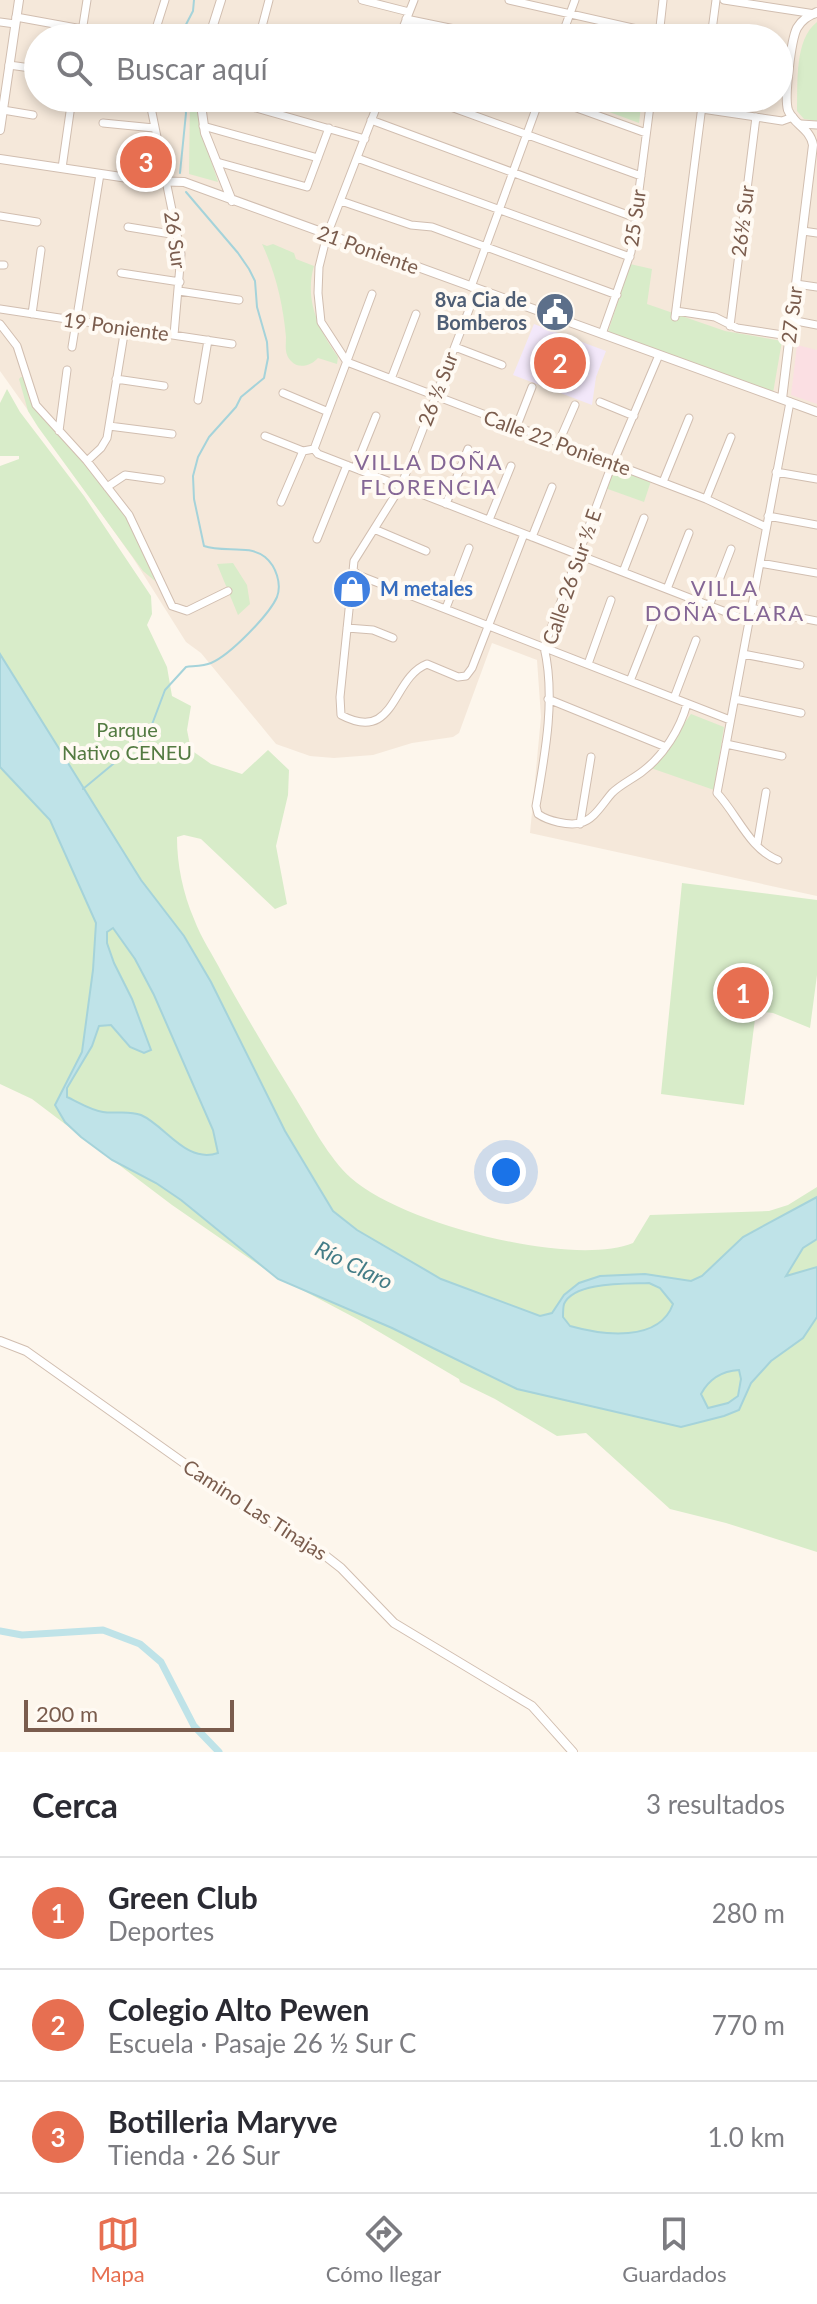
<!DOCTYPE html>
<html lang="es">
<meta charset="utf-8">
<style>
:root{--surface:#fff;--page:#f2f2f3;--text:#2b2b33;--muted:#7c7c81;--line:#e1e1e2;--accent:#e76f51}
body{margin:0;font-family:Lato,sans-serif;background:var(--page);color:var(--text)}
.scale{position:absolute;left:24px;bottom:20px;width:210px;box-sizing:border-box;padding-left:8px;border:4px solid #7a5c4d;border-top:0;font-size:22px;line-height:28px;white-space:nowrap;color:#7a5c4d;-webkit-text-stroke:6px #fffaf3;paint-order:stroke}
.you{position:absolute;left:506px;top:1172px;width:28px;height:28px;margin:-20px;border:6px solid #fff;border-radius:50%;background:#1a73e8;box-shadow:0 0 0 12px #1a73e833}
.badge{display:grid;place-items:center;width:52px;height:52px;border-radius:50%;background:var(--accent);color:#fff;font-size:26px;font-weight:700}
.pin{position:absolute;translate:-50% -50%;border:4px solid #fff;box-shadow:0 2px 8px #0006}
.list{margin:0;padding:0;list-style:none}
h2{display:flex;justify-content:space-between;align-items:center;height:104px;margin:0;padding:0 32px;font-size:34px}
h2 small{font-size:26px;font-weight:400;color:var(--muted)}
.list li{display:grid;grid-template-columns:52px 1fr auto;gap:24px;align-items:center;box-sizing:border-box;height:112px;padding:0 32px;border-top:2px solid var(--line)}
.list b{display:block;font-size:30px;white-space:nowrap}
.list p{margin:0;font-size:26px;white-space:nowrap;color:var(--muted)}
.list em{font-size:26px;font-style:normal;color:var(--muted)}
.icon{flex:none;width:44px;height:44px;fill:none;stroke:currentColor;stroke-width:2;stroke-linecap:round;stroke-linejoin:round}
.map{position:relative;flex:none;width:817px;height:1752px;overflow:hidden}
.search{position:absolute;background:var(--surface);box-shadow:0 4px 12px #0003;left:24px;right:24px;top:24px;height:88px;display:flex;align-items:center;gap:20px;box-sizing:border-box;padding:0 28px;border-radius:44px;color:var(--muted);font-size:30px}
.sheet{height:440px;background:var(--surface)}
nav{display:flex;justify-content:space-around;align-items:center;box-sizing:border-box;height:112px;border-top:2px solid var(--line);background:var(--surface);font-size:22px;color:var(--muted)}
nav a{display:grid;justify-items:center;gap:4px}
nav .on{color:var(--accent)}
.map>svg:first-child{display:block}
.residential{fill:#f5e8da;fill-rule:evenodd}
.education{fill:#f3e8fa}
.medical{fill:#fbdfe3}
.green{fill:#d8ecc9}
.water{fill:#bfe3e8;stroke:#a5d3da;stroke-width:2;fill-rule:evenodd}
.lines{fill:none;stroke-linecap:round;stroke-linejoin:round}
.stream{stroke:#a5d3da;stroke-width:2}
.canal{stroke:#bfe3e8;stroke-width:7}
.minor-casing{stroke:#d1beb0;stroke-width:9}
.tertiary-casing{stroke:#d1beb0;stroke-width:10}
.minor{stroke:#fff;stroke-width:7}
.tertiary{stroke:#fff;stroke-width:8}
.labels{text-anchor:middle;stroke-width:8;stroke-linejoin:round;paint-order:stroke}
.street-label{font-size:20px;fill:#7a5c4d;stroke:#fffaf3}
.service-label{font-size:20px;font-weight:bold;fill:#4e5e75;stroke:#fffaf3;text-anchor:end}
.shop-label{font-size:20px;font-weight:bold;fill:#366cbe;stroke:#fffaf3;text-anchor:start}
.park-label{font-size:20px;fill:#537a41;stroke:#fffaf3}
.neighbourhood-label{font-size:22px;letter-spacing:2px;fill:#846695;stroke:#fffaf3}
.water-label{font-size:22px;font-style:italic;fill:#437c86;stroke:#fffaf3}
</style>
<div class="map">
<svg width="817" height="1752" viewBox="0 0 817 1752">
<rect width="100%" height="100%" fill="#fdf6ec"/>
<path class="residential" d="M0 0H817V896L530 833 541 717 537 660 492 643 459 733 453 737 412 743 373 755 334 758 310 756 276 744 201 653 186 642 133 558 0 371ZM38 38H779V98H38Z"/>
<path class="education" d="M534 324 606 351 596 377 592 405 513 375Z"/>
<path class="medical" d="M797 345 817 350V404L791 395Z"/>
<path class="green" d="M817 22V121L804 119 797 111C798 83 794 40 817 22Z
M190 98H196L200 126 218 182 189 174Z
M596 98H642L639 123 593 106Z
M262 244 267 246 273 244 294 253 296 259 314 266C304 300 319 330 338 357L337 364 318 358C312 365 299 370 291 361 284 354 286 345 286 337 283 304 276 274 262 244Z
M630 264 652 269 647 304 725 331 782 341 773 393 608 332Z
M21 377H24L29 399 38 413 89 467 123 510 134 528 155 581 143 571 38 427 28 411 19 379Z
M7 389 20 412 84 496 151 596 152 614 147 625 167 667 172 696 191 706 187 730 191 750 211 764 242 774 268 750 289 770 288 795 276 846 287 904 275 909 201 839 184 835 177 837C177 865 183 893 194 919 201 938 213 955 222 973 246 1016 270 1057 296 1099 312 1125 328 1157 351 1178 401 1223 571 1268 633 1243L650 1215 769 1211 788 1205 817 1187V1552L726 1523 670 1509 586 1433 557 1436 495 1399 460 1382 459 1379 359 1320 272 1274 172 1205 32 1099 0 1084V466L19 459V456H0V403Z
M613 465 652 478 644 502 605 488Z
M233 563 247 585 250 604 238 615 217 564Z
M691 714 724 727 714 790 648 767 670 743Z
M682 883 817 900V975L810 1028 773 1013 756 1011 744 1105 661 1094Z"/>
<path class="water" d="M0 654 141 880 184 936 211 982 285 1131 333 1211 357 1230 441 1279 540 1316 552 1313 564 1295 579 1283 600 1276 645 1274 691 1281 702 1276 743 1237 817 1197V1239L803 1248 786 1276 817 1267V1317L803 1338 771 1361 751 1383 739 1410 724 1416 681 1427 517 1389 392 1328 278 1279 181 1200 156 1183 112 1160 81 1137 65 1122 55 1105 82 1052 93 970 96 923 50 820 0 767ZM113 928 135 959 154 995 213 1130 218 1153C186 1164 166 1126 141 1115 128 1110 115 1114 103 1112 90 1110 78 1102 67 1097V1088L92 1046 99 1026 111 1025 130 1047 144 1053 151 1050 132 999 114 963 107 943V932ZM649 1283 660 1288 673 1304C659 1343 602 1335 570 1326L563 1317C563 1312 563 1308 564 1304 574 1281 629 1284 649 1283ZM739 1370 741 1379 738 1396 728 1403 708 1408 701 1394C709 1379 722 1371 739 1370Z"/>
<g class="lines">
<path class="stream" d="M179 38 193 11 194 0
M180 173 186 113 183 98
M83 789 148 735 165 690 186 667C194 666 204 666 211 663 230 655 269 615 277 597 282 584 276 566 265 557 249 544 223 553 204 546L194 499 193 476 198 457 209 437 236 407 241 397 264 378 268 358 267 342 257 307 255 281 249 269 238 253 186 192"/>
<path class="canal" d="M0 1631 22 1635 103 1630 140 1644 161 1662 194 1726 219 1752"/>
<defs>
<path id="minor" d="M362 0 409 12
M509 0 659 34
M724 0 815 14
M16 17 82 29 153 38
M406 19 498 38
M0 22 15 24
M659 36 663 0
M81 38 87 0
M153 38 165 0
M259 38 269 0
M399 38 414 0
M561 38 575 0
M711 38 716 0
M9 65 38 69
M149 98 181 254 174 335
M221 98 365 139
M360 98 378 103
M426 98 641 176
M549 98 646 133
M702 109 782 121 793 117
M3 110 33 115
M371 120 636 218
M103 123 154 128
M801 124 817 125
M203 126 318 158
M357 158 630 257
M217 162 307 187 329 128
M62 168 72 98
M341 201 411 225 432 227 617 295
M0 216 37 222
M128 227 177 235
M803 231 817 233
M0 265H4
M121 273 180 282
M796 284 817 287
M471 287 540 98
M477 289 401 486 354 561 340 697 341 715C396 744 391 678 427 664L458 677 466 676 472 668 524 534
M179 291 239 300
M0 309 232 344
M676 311 715 317 737 328 789 336
M32 314 41 250
M675 317 703 98
M791 320 817 325
M0 324 17 346 36 405 87 461 129 515 172 606 187 611 228 591
M730 326 756 117
M602 334 631 252 651 98
M72 347 100 174
M455 347 502 365
M659 355 608 475 544 647C556 697 545 755 536 806L538 814C548 821 569 826 580 823 594 820 603 803 612 793 621 784 633 779 643 771 664 755 680 729 687 704
M347 362 706 499 766 527
M347 362 321 322 318 293 319 267 327 235 380 98
M116 379 164 386
M391 379 416 314
M283 393 326 411
M198 400 208 340
M600 402 634 416
M109 426 172 434
M516 428 532 387
M59 431 67 370
M265 436 303 451
M558 444 575 405
M314 449 318 454 749 621
M314 449 372 294
M87 461 101 448 107 438 125 328
M355 468 376 416
M776 472 817 479
M663 482 689 418
M107 487 125 475 161 480
M706 499 731 437
M281 502 303 451 314 449
M446 504 468 449
M768 516 817 525
M489 520 511 466
M374 529 426 551
M532 537 552 487
M317 539 347 465
M760 563 817 573
M354 571 358 575 730 720
M623 572 644 518
M667 589 689 533
M709 606 731 549
M446 608 469 548
M751 608 817 621
M347 628 373 630 393 638
M743 654 800 665
M588 664 611 600
M630 681 653 623
M674 698 696 640
M548 699 666 747
M735 699 801 713
M726 744 782 756
M580 824 591 757
M757 845 766 792
M778 860C750 850 737 814 717 793L790 402"/>
<path id="tertiary" d="M209 38 221 0
M200 98 205 133 232 201
M0 130 19 0
M0 159 148 181 184 182 817 412
M782 399 813 145C810 128 794 125 788 110 784 97 791 40 797 28 802 19 809 16 817 12
M0 1341 26 1351 253 1512 318 1550 341 1568 394 1623 532 1706 573 1752"/>
</defs>
<use href="#minor" class="minor-casing"/>
<use href="#tertiary" class="tertiary-casing"/>
<use href="#minor" class="minor"/>
<use href="#tertiary" class="tertiary"/>
</g>
<defs>
<symbol id="civic-disc" viewBox="-11 -11 22 22"><circle r="9.5" fill="#5c6f8a" stroke="#fffaf3"/><path d="M-.6-6.5H3V-4.5H.6V-3L4-1V1h2V6H-6V1h2V-1L-.6-3ZM-1.2 2.5V6h2.4V2.5Z" fill="#fff"/></symbol>
<symbol id="shop-disc" viewBox="-11 -11 22 22"><circle r="9.5" fill="#3f7fe0" stroke="#fffaf3"/><path d="M-5-2.5h2.3a2.7 3.5 0 0 1 5.4 0H5L5.5 6h-11ZM-1.5-2.5h3a1.5 2.3 0 0 0-3 0Z" fill="#fff"/></symbol>
</defs>
<g fill-rule="evenodd">
<use href="#civic-disc" x="533" y="290" width="44" height="44"/>
<use href="#shop-disc" x="330" y="567" width="44" height="44"/>
</g>
<g class="labels">
<g class="street-label">
<text transform="translate(635 218) rotate(-82)" y="7">25 Sur</text>
<text transform="translate(743 221) rotate(-83)" y="7">26½ Sur</text>
<text transform="translate(175 240) rotate(82)" y="7">26 Sur</text>
<text transform="translate(368 250) rotate(20)" y="7">21 Poniente</text>
<text transform="translate(792 315) rotate(-83)" y="7">27 Sur</text>
<text transform="translate(116 327) rotate(8)" y="7">19 Poniente</text>
<text transform="translate(438 389) rotate(-69)" y="7">26 ½ Sur</text>
<text transform="translate(557 443) rotate(20)" y="7">Calle 22 Poniente</text>
<text transform="translate(572 577) rotate(-71)" y="7">Calle 26 Sur ½ E</text>
<text transform="translate(255 1510) rotate(33)" y="7">Camino Las Tinajas</text>
</g>
<g class="service-label">
<text x="527" y="307">8va Cia de<tspan x="527" dy="23">Bomberos</tspan></text>
</g>
<g class="shop-label">
<text x="380" y="596">M metales</text>
</g>
<g class="park-label">
<text x="127" y="737">Parque<tspan x="127" dy="23">Nativo CENEU</tspan></text>
</g>
<g class="neighbourhood-label">
<text x="429" y="470">VILLA DOÑA<tspan x="429" dy="25">FLORENCIA</tspan></text>
<text x="725" y="596">VILLA<tspan x="725" dy="25">DOÑA CLARA</tspan></text>
</g>
<g class="water-label">
<text transform="translate(354 1265) rotate(26)" y="8">Río Claro</text>
</g>
</g>
</svg>
<div class="scale">200 m</div>
<div class="you"></div>
<div class="pin badge" style="left:743px;top:993px">1</div>
<div class="pin badge" style="left:560px;top:363px">2</div>
<div class="pin badge" style="left:146px;top:162px">3</div>
<div class="search"><svg class="icon" aria-label="search" viewBox="0 0 24 24"><circle cx="10" cy="10" r="6"/><path d="M15 15l6 6"/></svg>Buscar aquí</div>
</div>
<section class="sheet">
<h2>Cerca<small>3 resultados</small></h2>
<ul class="list">
<li><span class="badge">1</span><div><b>Green Club</b><p>Deportes</p></div><em>280 m</em></li>
<li><span class="badge">2</span><div><b>Colegio Alto Pewen</b><p>Escuela · Pasaje 26 ½ Sur C</p></div><em>770 m</em></li>
<li><span class="badge">3</span><div><b>Botilleria Maryve</b><p>Tienda · 26 Sur</p></div><em>1.0 km</em></li>
</ul>
</section>
<nav>
<a class="on"><svg class="icon" aria-label="map" viewBox="0 0 24 24"><path d="M3 6l6-2 6 2 6-2v14l-6 2-6-2-6 2zM9 4v14M15 6v14"/></svg>Mapa</a>
<a><svg class="icon" aria-label="directions" viewBox="0 0 24 24"><path d="M12 3l9 9-9 9-9-9zM9 14v-3h6M13 9l2 2-2 2"/></svg>Cómo llegar</a>
<a><svg class="icon" aria-label="saved" viewBox="0 0 24 24"><path d="M7 4h10v16l-5-4-5 4z"/></svg>Guardados</a>
</nav>
